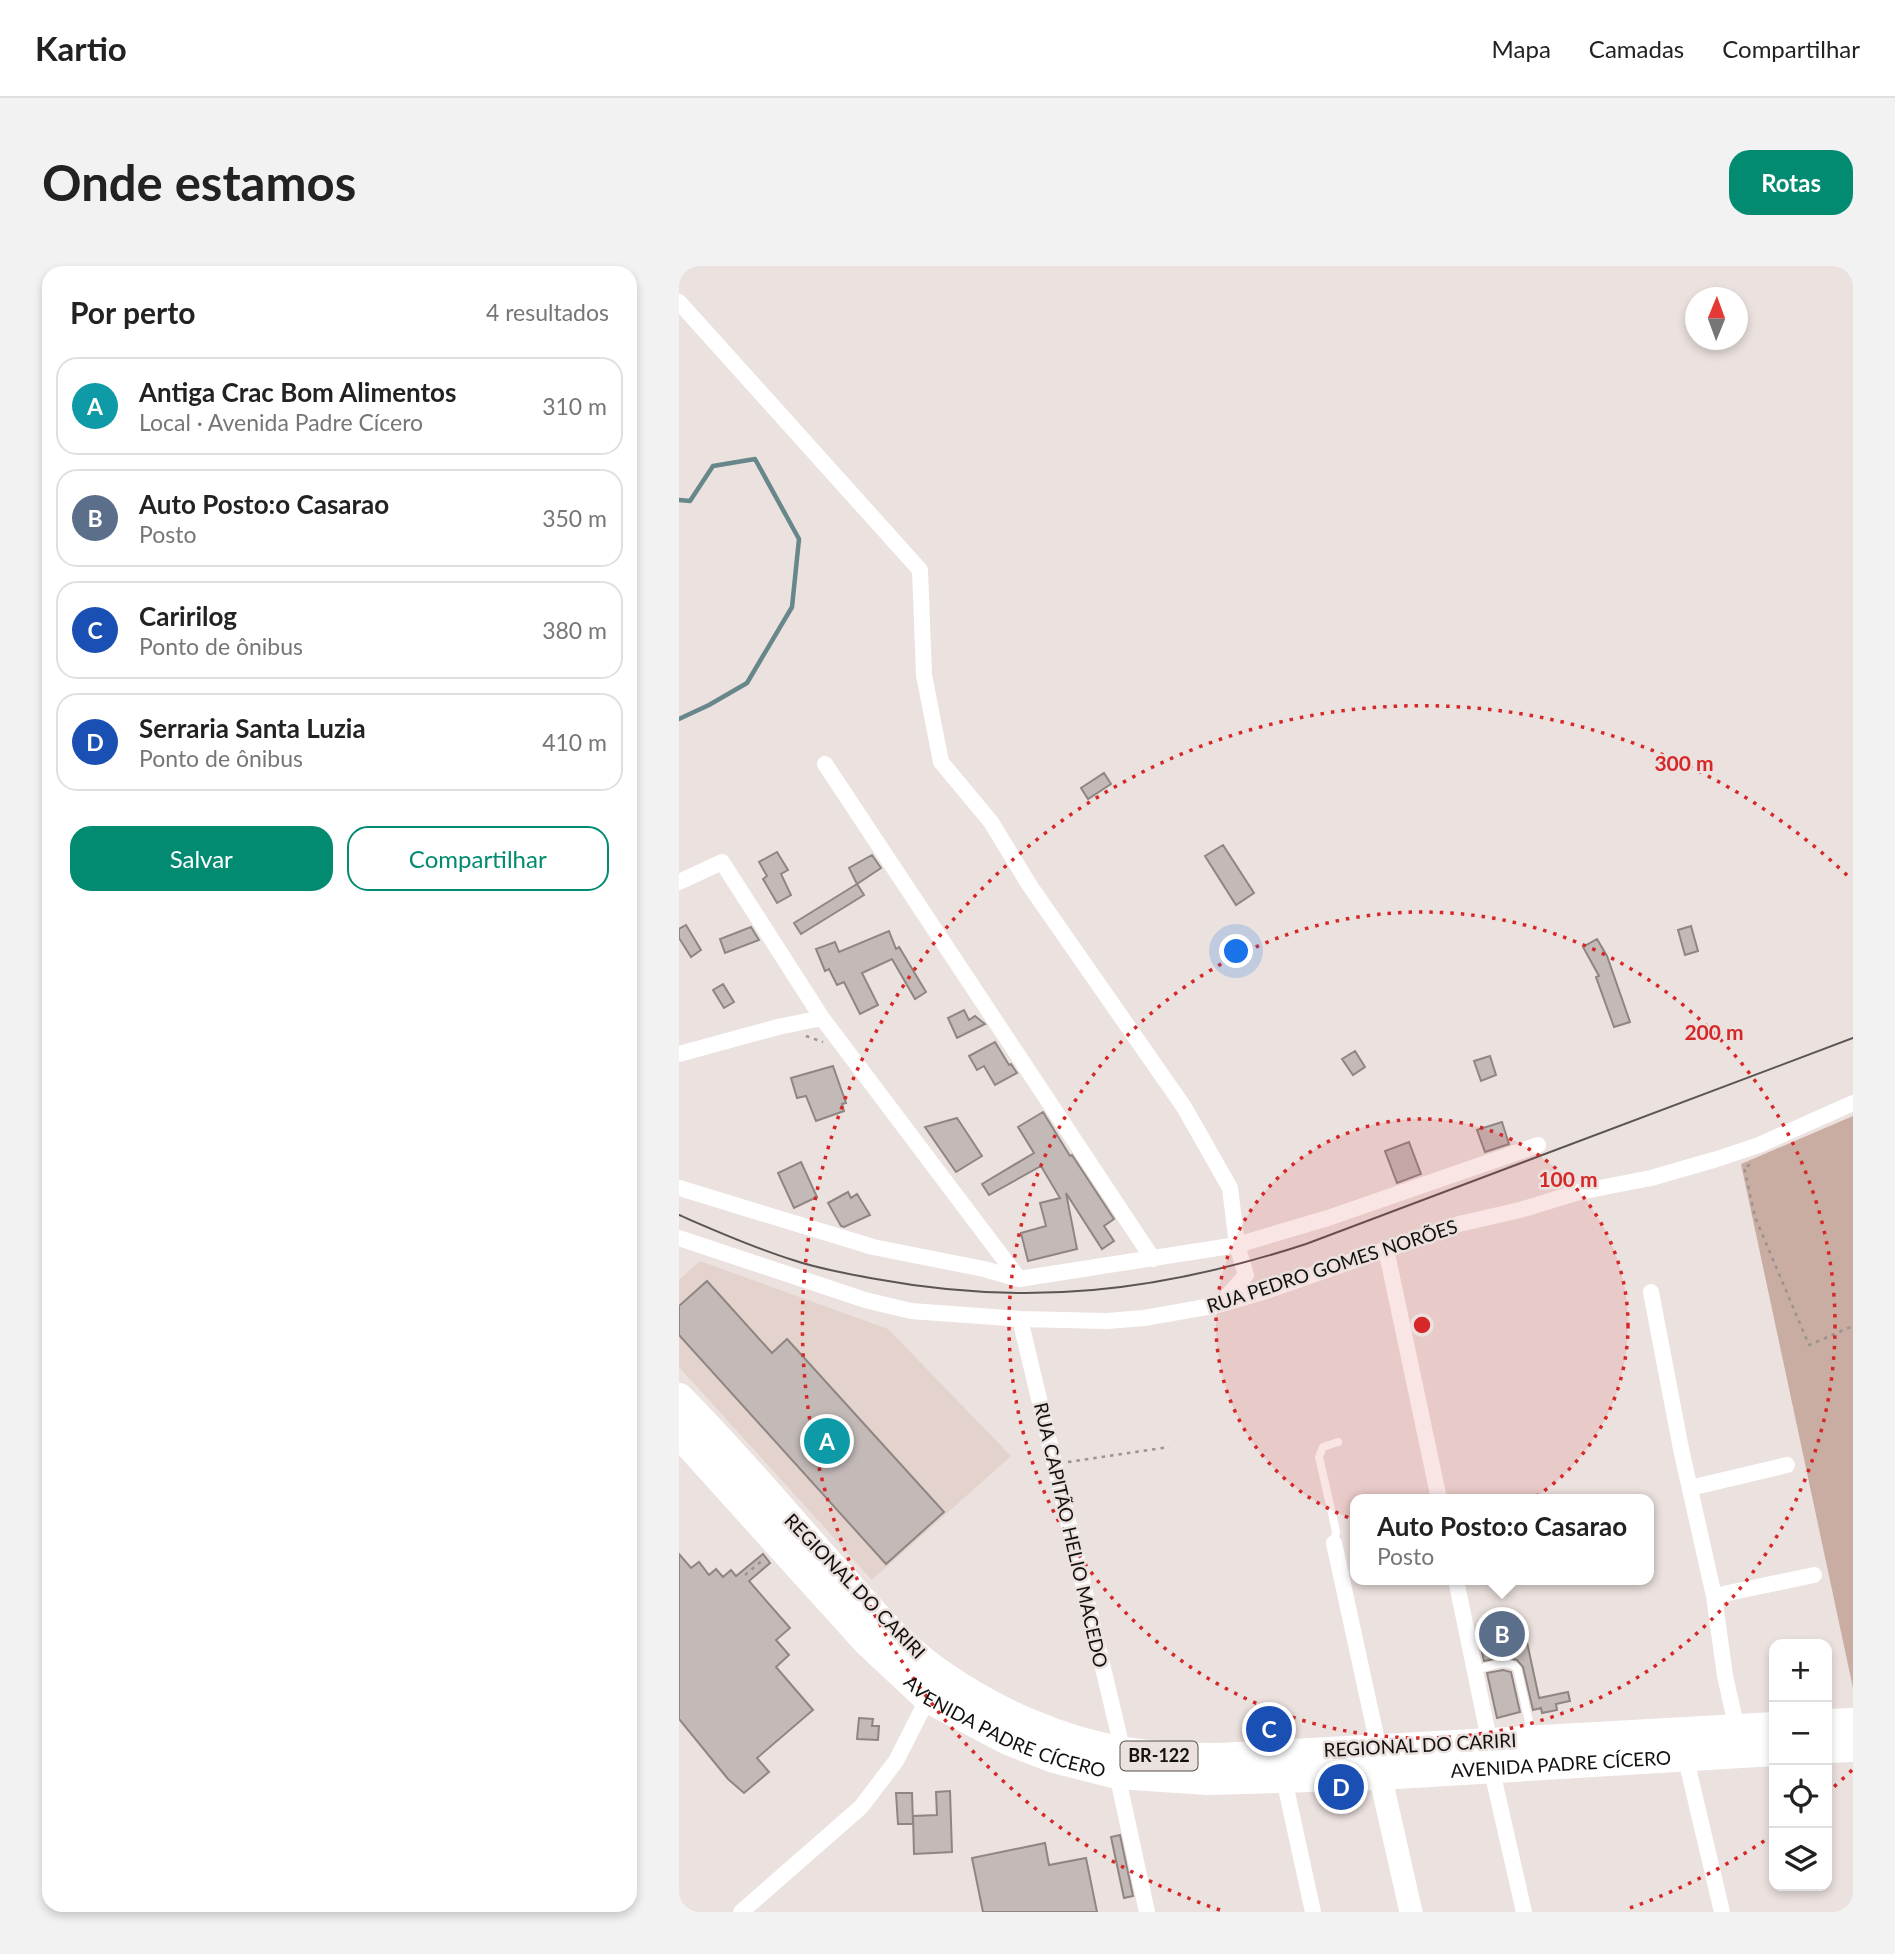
<!DOCTYPE html>
<html lang="pt">
<meta charset="utf-8">
<style>
:root{--surface:#fff;--page:#f2f2f2;--text:#222;--muted:#767676;--line:#e0e0e0;--accent:#028b71}
body{margin:0;font-family:Lato,sans-serif;background:var(--page);color:var(--text)}
.controls{position:absolute;right:21px;bottom:21px;display:grid;overflow:hidden;border-radius:14px;box-shadow:0 4px 10px #0003}
.controls button{width:63px;height:63px;display:grid;place-items:center;padding:0;border:0;border-bottom:2px solid var(--line);background:var(--surface);color:var(--text);font:35px sans-serif}
.compass{position:absolute;left:1006px;top:21px;width:63px;height:63px;border-radius:50%;background:var(--surface);box-shadow:0 4px 10px #0003;rotate:1deg}
.you{position:absolute;left:558px;top:686px;width:24px;height:24px;margin:-18px;border:5px solid #fff;border-radius:50%;background:#1a73e8;box-shadow:0 0 0 10px #1a73e833}
.badge{display:grid;place-items:center;width:46px;height:46px;border-radius:50%;background:var(--accent);color:#fff;font-size:23px;font-weight:700}
.pin{position:absolute;translate:-50% -50%;border:4px solid #fff;box-shadow:0 2px 7px #0006}
.popup{position:absolute;left:671px;top:1228px;width:304px;height:91px;box-sizing:border-box;display:grid;place-content:center;border-radius:14px;background:var(--surface);filter:drop-shadow(0 2px 5px #0005);font-size:23px;white-space:nowrap;color:var(--muted)}
.popup b{font-size:26px;color:var(--text)}
.popup::after{content:'';position:absolute;left:50%;top:100%;margin-left:-14px;border:14px solid transparent;border-top-color:var(--surface)}
.list{margin:0;padding:0;list-style:none}
h2{display:flex;justify-content:space-between;align-items:center;height:91px;margin:0;padding:0 28px;font-size:30px}
h2 small{font-size:23px;font-weight:400;color:var(--muted)}
.list li{display:grid;grid-template-columns:46px 1fr auto;gap:21px;align-items:center;box-sizing:border-box;height:98px;margin:0 14px 14px;padding:0 14px;border:2px solid var(--line);border-radius:21px}
.list b{display:block;font-size:26px;white-space:nowrap}
.list p{margin:0;font-size:23px;white-space:nowrap;color:var(--muted)}
.list em{font-size:23px;font-style:normal;color:var(--muted)}
.actions{display:flex;gap:14px;padding:21px 28px}
.actions a{flex:1;padding:16px 0;border:2px solid var(--accent);border-radius:21px;text-align:center;font-size:24px;color:var(--accent)}
.actions .main{background:var(--accent);color:#fff}
.icon{flex:none;width:38px;height:38px;fill:none;stroke:currentColor;stroke-width:2;stroke-linecap:round;stroke-linejoin:round}
.map{position:relative;flex:none;width:1174px;height:1646px;overflow:hidden;border-radius:21px}
header{display:flex;align-items:center;gap:42px;box-sizing:border-box;height:98px;padding:0 35px;background:var(--surface);border-bottom:2px solid var(--line)}
header strong{font-size:33px}
nav{display:flex;gap:38px;margin-inline-start:auto;font-size:24px}
.intro{display:flex;align-items:center;justify-content:space-between;box-sizing:border-box;height:168px;padding:0 42px}
h1{margin:0;font-size:49px}
.button{padding:18px 32px;border-radius:21px;background:var(--accent);color:#fff;font-size:24px;font-weight:700}
main{display:flex;gap:42px;padding:0 42px}
aside{flex:1;background:var(--surface);border-radius:21px;box-shadow:0 4px 10px #0003}
.map>svg:first-child{display:block}
.built{fill:#e4d3cc}
.green{fill:#c9ada2}
.lines{fill:none;stroke-linecap:round;stroke-linejoin:round}
.stream{stroke:#68878b;stroke-width:4.5}
.building{fill:#c3bab8;stroke:#8f8684;stroke-width:2}
.path{stroke:#9b9391;stroke-width:2.5;stroke-dasharray:3.5 5;stroke-linecap:butt}
.lane{stroke:#fff;stroke-width:8}
.street{stroke:#fff;stroke-width:16}
.secondary{stroke:#fff;stroke-width:23}
.highway{stroke:#fff;stroke-width:30}
.tram{stroke:#5a5553;stroke-width:2}
.ring{fill:none;stroke:#d62828;stroke-width:3.5;stroke-dasharray:3.5 7}
.labels{text-anchor:middle;stroke-width:5;stroke-linejoin:round;paint-order:stroke}
.shield{fill:#ebe1de;stroke:#544f4d;stroke-width:2}
.shield-label{font-size:18px;font-weight:bold;fill:#13100f}
.street-label{font-size:19px;fill:#13100f;stroke:#ebe1de}
.centre{fill:#d62828;stroke:#ebe1de;stroke-width:3.5}
.ring-label{font-size:21px;text-anchor:middle;font-weight:bold;fill:#d62828;stroke:#ebe1de;stroke-width:5;stroke-linejoin:round;paint-order:stroke}
</style>
<header>
<strong>Kartio</strong>
<nav><a>Mapa</a><a>Camadas</a><a>Compartilhar</a></nav>
</header>
<div class="intro"><h1>Onde estamos</h1><a class="button">Rotas</a></div>
<main>
<aside>
<h2>Por perto<small>4 resultados</small></h2>
<ul class="list">
<li><span class="badge" style="background:#0f9aa8">A</span><div><b>Antiga Crac Bom Alimentos</b><p>Local · Avenida Padre Cícero</p></div><em>310 m</em></li>
<li><span class="badge" style="background:#5c6f8a">B</span><div><b>Auto Posto:o Casarao</b><p>Posto</p></div><em>350 m</em></li>
<li><span class="badge" style="background:#1a4fb4">C</span><div><b>Caririlog</b><p>Ponto de ônibus</p></div><em>380 m</em></li>
<li><span class="badge" style="background:#1a4fb4">D</span><div><b>Serraria Santa Luzia</b><p>Ponto de ônibus</p></div><em>410 m</em></li>
</ul>
<div class="actions"><a class="main">Salvar</a><a>Compartilhar</a></div>
</aside>
<div class="map">
<svg width="1174" height="1646" viewBox="0 0 1174 1646">
<rect width="100%" height="100%" fill="#ebe1de"/>
<path class="built" d="M21 995 209 1063 332 1190 193 1314 0 1101V1014Z"/>
<path class="green" d="M1174 850V1422L1062 898Z"/>
<g class="lines">
<path class="stream" d="M0 234 11 235 34 200 76 193 120 273 113 341 68 417 30 439 0 453"/>
</g>
<path class="building" d="M425 507 432 518 409 533 402 522Z
M544 579 575 627 557 639 526 590Z
M98 586 109 604 102 608 112 629 98 637 84 613 88 610 80 596Z
M193 589 202 602 178 618 170 602Z
M178 618 185 629 122 668 115 657Z
M7 659 22 684 12 691 0 672V663Z
M1012 660 1019 685 1006 689 999 664Z
M72 661 80 674 46 687 41 673Z
M210 665 217 683 220 681 247 726 236 733 213 693 183 707 199 739 181 748 165 716 158 719 150 703 146 705 137 683 156 676 160 686Z
M918 673 928 690 951 756 935 761 917 711 920 710 904 681Z
M44 718 55 736 45 742 34 724Z
M285 744 290 754 296 750 306 758 278 772 269 752Z
M316 776 330 799 332 798 338 807 316 819 305 800 298 804 290 790Z
M676 785 686 801 674 809 663 793Z
M811 790 817 809 802 815 795 795Z
M154 800 167 837 163 838 165 845 137 855 127 830 118 832 112 812Z
M364 846 391 890 393 889 435 953 425 960 435 975 423 983 387 927 398 983 349 995 342 967 367 960 361 937 381 932 362 900 310 929 303 918 355 887 339 861Z
M278 852 303 890 277 906 246 861Z
M823 856 830 878 806 886 798 864Z
M730 876 742 908 718 917 706 885Z
M122 896 138 931 115 942 99 907Z
M169 926 172 932 178 928 191 949 165 961 162 960 149 937Z
M28 1015 93 1087 108 1073 265 1246 207 1298 0 1069V1040Z
M0 1288 12 1302 20 1296 30 1309 37 1303 44 1311 52 1304 57 1310 84 1288 91 1297 70 1315 111 1362 97 1374 110 1389 97 1401 134 1444 78 1492 90 1506 65 1527 49 1513 0 1453Z
M843 1353 860 1432 889 1426 891 1435 877 1438 878 1444 863 1447 862 1442 854 1444 844 1401 838 1394 824 1391 805 1395 798 1363Z
M824 1404 832 1406 841 1446 818 1452 808 1407Z
M180 1452 194 1453 193 1460H200L199 1474 178 1473Z
M271 1525 273 1586 235 1588 234 1550 258 1549 257 1526Z
M217 1527H233L234 1558H219Z
M441 1569 454 1630 445 1632 432 1571Z
M366 1577 370 1599 407 1592 418 1646H304L293 1592Z"/>
<g class="lines">
<path class="path" d="M127 770 144 776
M1071 899 1065 901 1076 951 1130 1079 1174 1060
M389 1196 490 1181
M66 1309 85 1293"/>
<path class="lane" d="M655 1277 657 1265 640 1191 644 1181 659 1176
M796 1404C809 1401 828 1392 838 1402L853 1469"/>
<path class="street" d="M0 36 241 304 245 409 262 496 312 556 351 620 505 841 551 922 558 979 567 1009 544 1035
M146 498 474 993
M0 616 43 596 143 752 340 1013
M0 788 99 761 143 752
M0 922 194 981 305 1003 340 1013 558 979 649 952 859 879
M0 972 186 1034 232 1045 341 1053 428 1055 465 1052 539 1039 587 1025 780 958 841 944 900 926 972 912 1038 893 1080 879 1174 837
M707 983 760 1233
M972 1026 1002 1183 1035 1330 1046 1410 1058 1463
M341 1053 444 1486
M1011 1222 1108 1199
M655 1277 700 1484
M777 1314 811 1478
M1035 1330 1135 1309
M1006 1489 1043 1646
M812 1501 845 1646
M438 1508 468 1646
M605 1513 634 1646
M62 1646 182 1541 217 1495 249 1432"/>
<path class="secondary" d="M701 1509 732 1646"/>
<g class="highway">
<path d="M0 1132C56 1188 107 1250 160 1309 190 1343 221 1380 258 1406 313 1445 381 1476 447 1486 479 1491 510 1492 542 1492L1095 1461"/>
<path id="s1" d="M0 1167 188 1375 249 1432 329 1474 375 1492 438 1508 529 1514 701 1509 1095 1485"/>
<path d="M1148 1458 1174 1457"/>
<path d="M1148 1482 1174 1481"/>
</g>
<path class="tram" d="M0 949C37 965 75 982 114 994 140 1003 169 1008 197 1013 349 1041 480 1026 627 978L1174 772"/>
</g>
<circle cx="743" cy="1059" r="206" fill="#d62828" fill-opacity=".12"/>
<g class="ring">
<circle cx="743" cy="1059" r="206"/>
<circle cx="743" cy="1059" r="413"/>
<path d="M1173 1504A619 619 0 0 1 1149 1526M1094 1569A619 619 0 0 1 945 1644M541 1644A619 619 0 1 1 1173 614"/>
</g>
<g class="labels">
<rect class="shield" x="441.5" y="1475.5" width="77" height="29" rx="5"/>
<g class="shield-label">
<text x="480" y="1496">BR-122</text>
</g>
<g class="street-label">
<text transform="translate(653 1000) rotate(-18)" y="7">RUA PEDRO GOMES NORÕES</text>
<text transform="translate(392 1269) rotate(77)" y="7">RUA CAPITÃO HELIO MACEDO</text>
<text transform="translate(176 1320) rotate(46)" y="7">REGIONAL DO CARIRI</text>
<text dy="7" stroke="none"><textPath href="#s1" startOffset="446">AVENIDA PADRE CÍCERO</textPath></text>
<text transform="translate(741 1479) rotate(-3)" y="7">REGIONAL DO CARIRI</text>
<text dy="7" stroke="none"><textPath href="#s1" startOffset="1013">AVENIDA PADRE CÍCERO</textPath></text>
</g>
</g>
<circle cx="743" cy="1059" r="10" class="centre"/>
<g class="ring-label">
<text x="1005" y="505">300 m</text>
<text x="1035" y="774">200 m</text>
<text x="889" y="921">100 m</text>
</g>
</svg>
<div class="controls">
<button>+</button>
<button>−</button>
<button><svg class="icon" aria-label="locate" viewBox="0 0 24 24"><circle cx="12" cy="12" r="6"/><path d="M12 2v4M12 18v4M2 12h4M18 12h4"/></svg></button>
<button><svg class="icon" aria-label="layers" viewBox="0 0 24 24"><path d="M12 4l9 5-9 5-9-5zM3 14l9 5 9-5"/></svg></button>
</div>
<svg class="compass" viewBox="-18 -18 36 36"><path d="M0-13l5 13h-10z" fill="#e53935"/><path d="M0 13l5-13h-10z" fill="#767676"/></svg>
<div class="you"></div>
<div class="pin badge" style="left:148px;top:1175px;background:#0f9aa8">A</div>
<div class="pin badge" style="left:823px;top:1368px;background:#5c6f8a">B</div>
<div class="popup"><b>Auto Posto:o Casarao</b>Posto</div>
<div class="pin badge" style="left:590px;top:1463px;background:#1a4fb4">C</div>
<div class="pin badge" style="left:662px;top:1521px;background:#1a4fb4">D</div>
</div>
</main>
